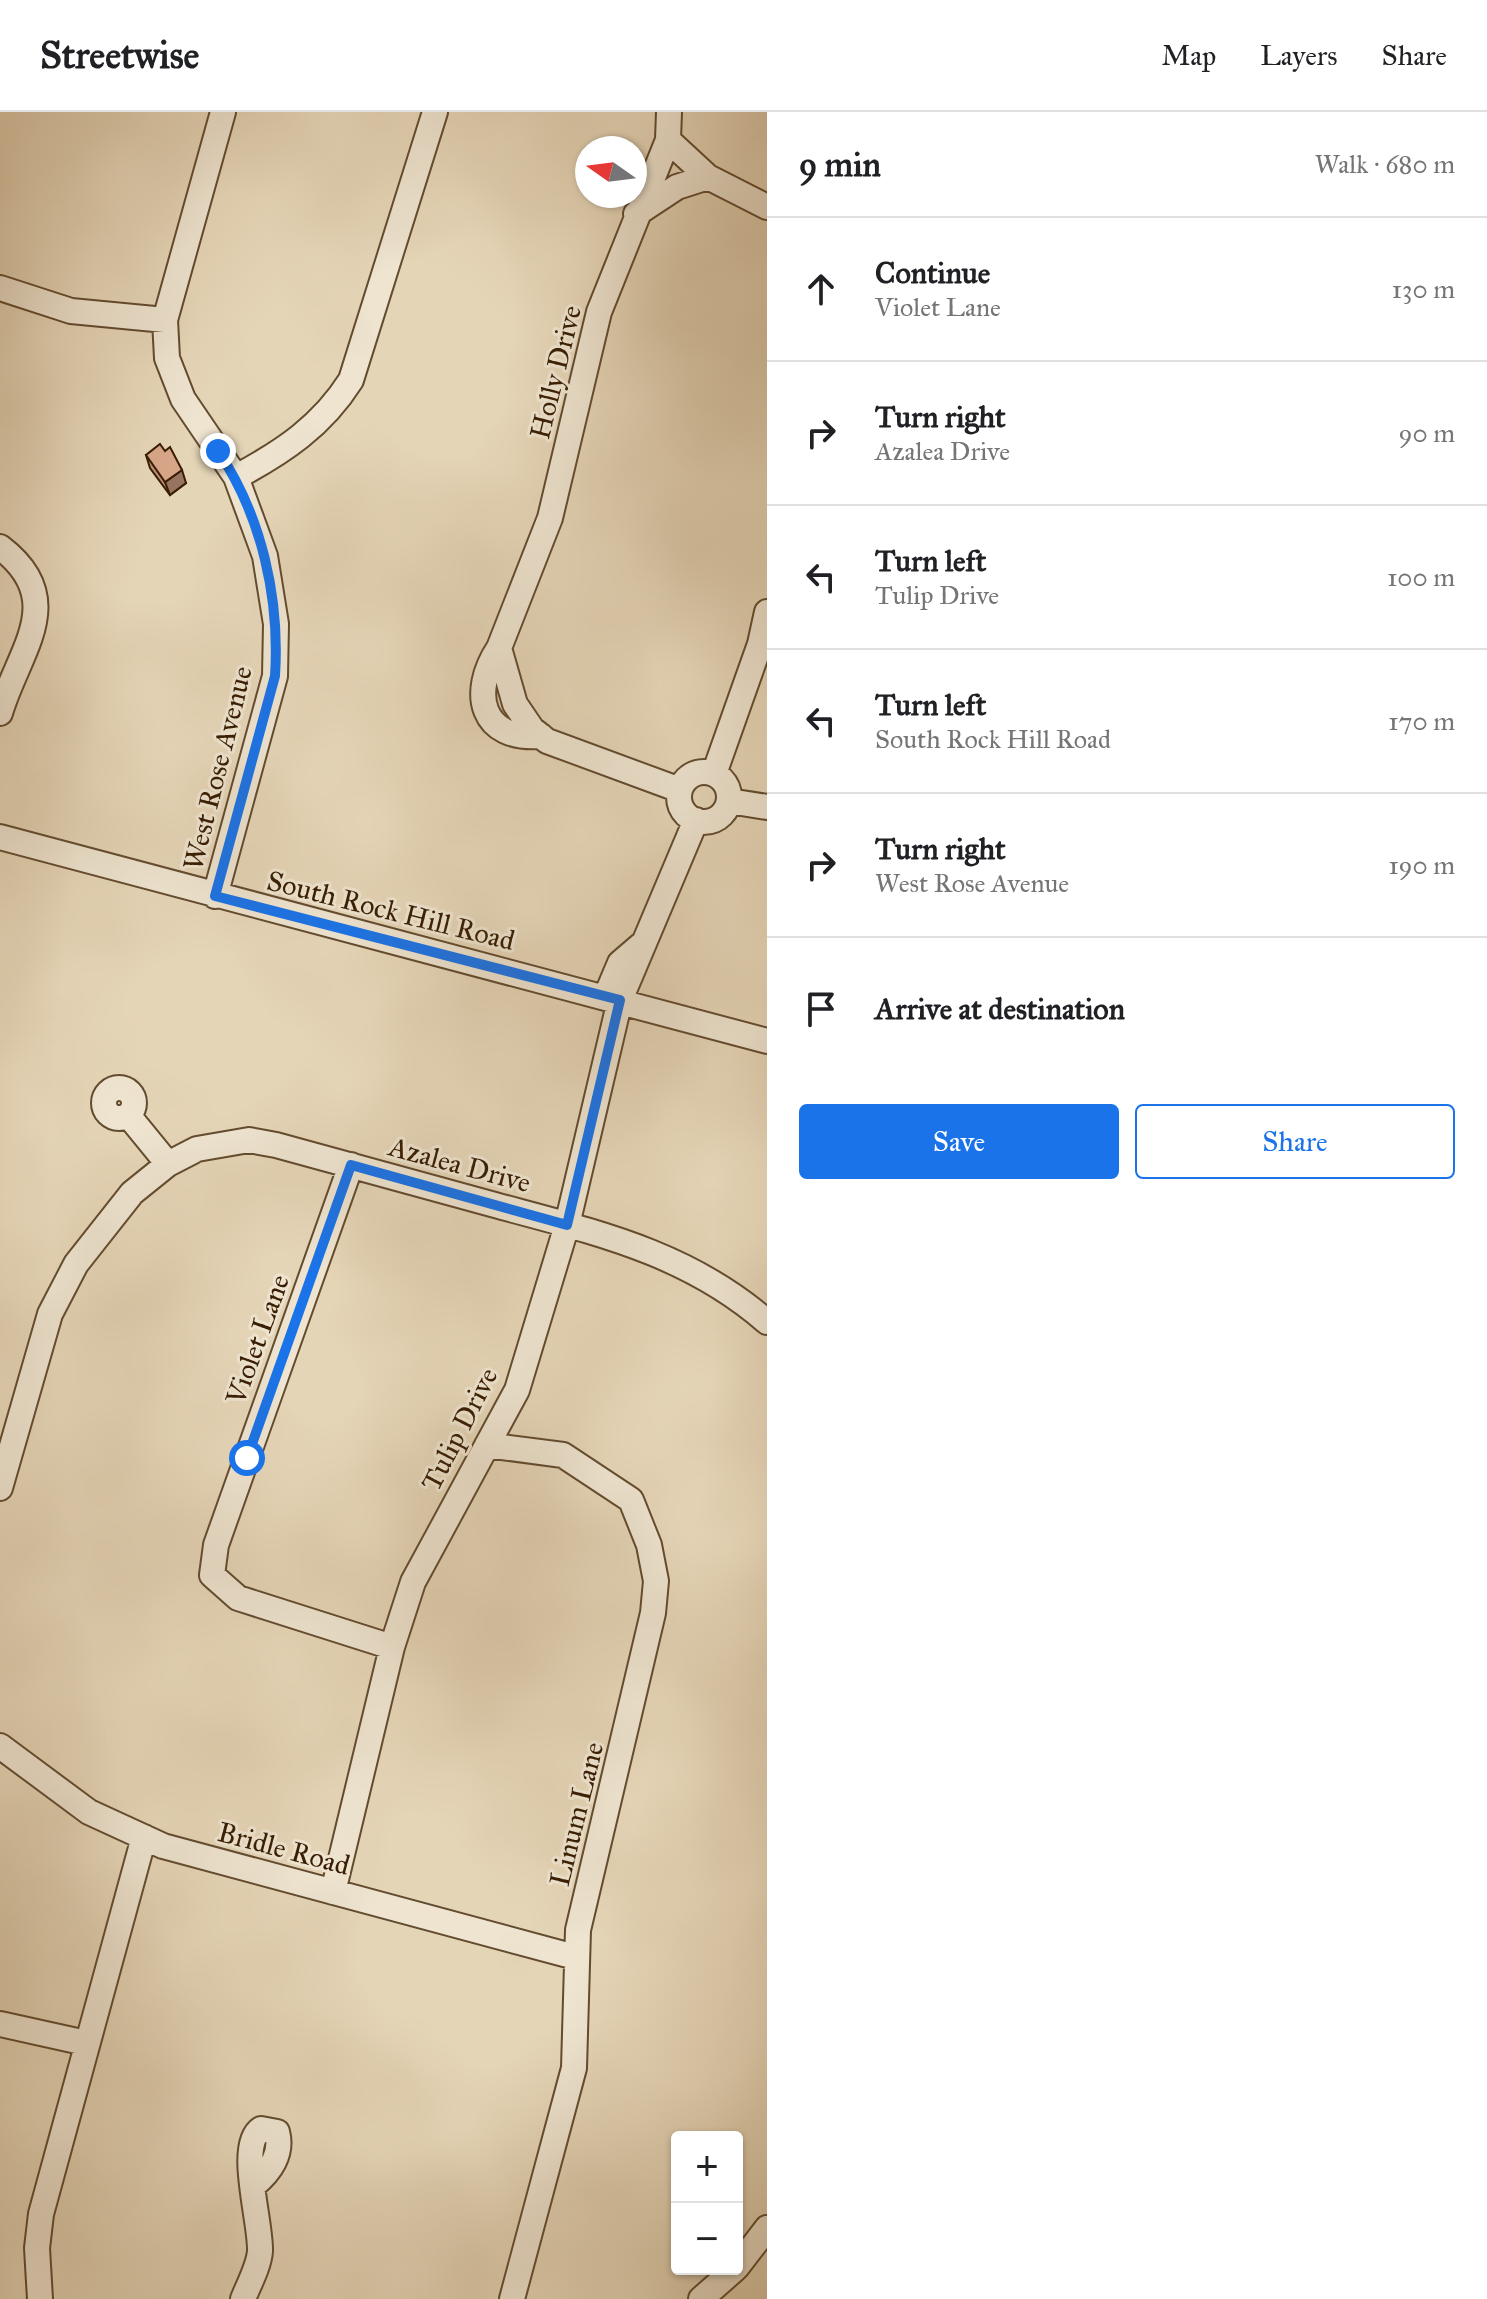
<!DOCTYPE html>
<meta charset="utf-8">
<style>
:root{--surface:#fff;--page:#f6f6f6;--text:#202124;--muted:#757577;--line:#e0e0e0;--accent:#1a73e8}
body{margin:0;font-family:"IM FELL Great Primer",serif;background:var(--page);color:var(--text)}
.controls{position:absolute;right:24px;bottom:24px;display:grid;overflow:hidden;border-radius:8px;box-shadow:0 2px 6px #0004}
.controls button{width:72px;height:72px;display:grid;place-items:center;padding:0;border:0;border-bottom:2px solid var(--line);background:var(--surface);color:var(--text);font:40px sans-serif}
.compass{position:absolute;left:575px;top:24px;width:72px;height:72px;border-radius:50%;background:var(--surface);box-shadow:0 2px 6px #0004;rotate:284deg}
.stop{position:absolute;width:24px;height:24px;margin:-18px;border:6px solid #1a73e8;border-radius:50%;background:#fff}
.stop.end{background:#1a73e8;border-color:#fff;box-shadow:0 2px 8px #0008}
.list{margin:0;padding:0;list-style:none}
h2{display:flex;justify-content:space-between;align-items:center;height:104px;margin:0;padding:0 32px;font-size:34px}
h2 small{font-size:26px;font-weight:400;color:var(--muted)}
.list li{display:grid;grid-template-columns:52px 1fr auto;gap:24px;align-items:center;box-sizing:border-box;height:144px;padding:0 32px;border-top:2px solid var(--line)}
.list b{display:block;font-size:30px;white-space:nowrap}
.list p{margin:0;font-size:26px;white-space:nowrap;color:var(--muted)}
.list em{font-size:26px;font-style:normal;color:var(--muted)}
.actions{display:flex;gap:16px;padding:24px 32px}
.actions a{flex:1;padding:18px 0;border:2px solid var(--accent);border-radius:8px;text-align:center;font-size:28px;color:var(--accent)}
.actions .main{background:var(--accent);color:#fff}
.icon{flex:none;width:44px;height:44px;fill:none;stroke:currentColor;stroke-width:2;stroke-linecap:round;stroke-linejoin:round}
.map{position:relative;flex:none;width:767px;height:2187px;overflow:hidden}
header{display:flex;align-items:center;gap:48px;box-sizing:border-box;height:112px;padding:0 40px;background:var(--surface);border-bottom:2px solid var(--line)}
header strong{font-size:38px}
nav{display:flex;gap:44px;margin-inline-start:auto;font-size:28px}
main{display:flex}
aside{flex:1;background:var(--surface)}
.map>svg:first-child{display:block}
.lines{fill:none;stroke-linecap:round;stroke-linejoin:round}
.minor-casing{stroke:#634b2f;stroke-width:28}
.minor{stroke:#eee4d0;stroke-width:24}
.wall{fill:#b98f75;stroke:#381d02;stroke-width:2}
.shaded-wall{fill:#96745f;stroke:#381d02;stroke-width:2}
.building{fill:#d7a688;stroke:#381d02;stroke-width:2}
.route{stroke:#1a73e8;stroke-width:10}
.labels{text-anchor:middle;stroke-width:6;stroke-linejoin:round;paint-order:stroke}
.street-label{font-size:28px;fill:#381d02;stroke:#eee4d0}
</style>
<header>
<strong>Streetwise</strong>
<nav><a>Map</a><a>Layers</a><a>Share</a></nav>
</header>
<main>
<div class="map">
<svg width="767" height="2187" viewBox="0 0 767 2187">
<rect width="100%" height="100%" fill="#e5d5b7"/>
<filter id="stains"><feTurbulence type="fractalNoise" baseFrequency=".0025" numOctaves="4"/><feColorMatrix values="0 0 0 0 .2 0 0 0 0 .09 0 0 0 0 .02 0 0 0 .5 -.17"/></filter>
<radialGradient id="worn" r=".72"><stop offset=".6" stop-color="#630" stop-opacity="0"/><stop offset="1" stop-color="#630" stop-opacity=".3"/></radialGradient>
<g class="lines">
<defs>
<path id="minor" d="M669 0 668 28 599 200 550 406 499 536 515 592 532 617 547 629 680 678
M668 28 708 65 767 95
M636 102 677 75 708 65
M0 176 71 199 165 208
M236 365C283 340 322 314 351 268L435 0
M0 435C70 488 18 539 0 601
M499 536C469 581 481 629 541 624
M679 685a25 25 0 1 1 50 0a25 25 0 1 1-50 0Z
M714 662 760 532 767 500
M729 689 767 695
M0 725 767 929
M215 784 275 564 276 512 265 444 236 365 183 287 167 246 165 208 223 0
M606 884 620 851 641 833
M104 991a15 15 0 1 1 30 0a15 15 0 1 1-30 0Z
M128 1003 168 1052
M351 1053 216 1433 212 1463 238 1486 392 1535
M487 1333 563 1343 631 1388 649 1433 656 1469 653 1501 578 1818 574 1956 512 2187
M0 1376 50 1202 76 1152 132 1081 168 1052 197 1037 249 1028 276 1033C349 1053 422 1073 495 1093 594 1120 687 1140 767 1210
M0 1634 89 1700 163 1734 575 1845
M333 1780 392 1535 413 1470 517 1278 567 1113 620 888 696 708
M0 1912 86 1931
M737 2155 767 2116
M40 2187 37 2136 41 2102 144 1725
M243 2187C249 2172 259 2154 260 2139 261 2109 237 2033 261 2017L277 2020C283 2042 270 2060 254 2073
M701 2187 735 2157"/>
</defs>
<use href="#minor" class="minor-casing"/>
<use href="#minor" class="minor"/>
</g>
<path class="wall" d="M165 339 186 371 170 383 150 356 146 343Z"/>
<path class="shaded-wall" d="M182 358 186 371 170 383 165 370Z"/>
<path class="building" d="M160 332 165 339 170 335 182 358 165 370 146 343Z"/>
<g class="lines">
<path class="route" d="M218 339C262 404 280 487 275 564L215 784 620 888 567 1113 351 1053 247 1346"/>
</g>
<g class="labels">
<g class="street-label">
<text transform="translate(555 260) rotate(-76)" y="10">Holly Drive</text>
<text transform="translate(217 656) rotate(-76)" y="10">West Rose Avenue</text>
<text transform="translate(391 798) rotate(14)" y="10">South Rock Hill Road</text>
<text transform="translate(460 1052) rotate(15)" y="10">Azalea Drive</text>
<text transform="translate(257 1227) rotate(-70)" y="10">Violet Lane</text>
<text transform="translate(459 1317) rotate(-63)" y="10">Tulip Drive</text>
<text transform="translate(576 1702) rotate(-76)" y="10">Linum Lane</text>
<text transform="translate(284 1736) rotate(15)" y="10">Bridle Road</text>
</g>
</g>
<rect width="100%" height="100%" filter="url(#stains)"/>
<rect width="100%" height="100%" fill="url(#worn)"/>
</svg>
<div class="controls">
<button>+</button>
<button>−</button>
</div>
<svg class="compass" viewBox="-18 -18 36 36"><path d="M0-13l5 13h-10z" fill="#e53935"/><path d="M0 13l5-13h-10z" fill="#757577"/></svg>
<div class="stop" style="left:247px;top:1346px"></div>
<div class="stop end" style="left:218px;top:339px"></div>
</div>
<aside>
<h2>9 min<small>Walk · 680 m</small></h2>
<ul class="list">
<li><svg class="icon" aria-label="ahead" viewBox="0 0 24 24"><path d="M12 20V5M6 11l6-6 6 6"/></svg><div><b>Continue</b><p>Violet Lane</p></div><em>130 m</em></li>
<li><svg class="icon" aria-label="right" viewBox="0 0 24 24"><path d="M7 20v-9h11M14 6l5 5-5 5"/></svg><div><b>Turn right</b><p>Azalea Drive</p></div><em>90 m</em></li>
<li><svg class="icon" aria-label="left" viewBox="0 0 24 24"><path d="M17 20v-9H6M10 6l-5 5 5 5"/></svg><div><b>Turn left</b><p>Tulip Drive</p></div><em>100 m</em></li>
<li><svg class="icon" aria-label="left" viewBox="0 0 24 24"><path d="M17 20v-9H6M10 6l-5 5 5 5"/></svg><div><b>Turn left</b><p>South Rock Hill Road</p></div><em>170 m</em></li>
<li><svg class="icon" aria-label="right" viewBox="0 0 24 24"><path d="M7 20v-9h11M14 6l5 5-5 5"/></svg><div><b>Turn right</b><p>West Rose Avenue</p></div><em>190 m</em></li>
<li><svg class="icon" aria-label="arrive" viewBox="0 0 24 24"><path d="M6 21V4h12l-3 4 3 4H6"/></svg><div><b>Arrive at destination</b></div></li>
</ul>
<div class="actions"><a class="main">Save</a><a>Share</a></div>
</aside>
</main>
